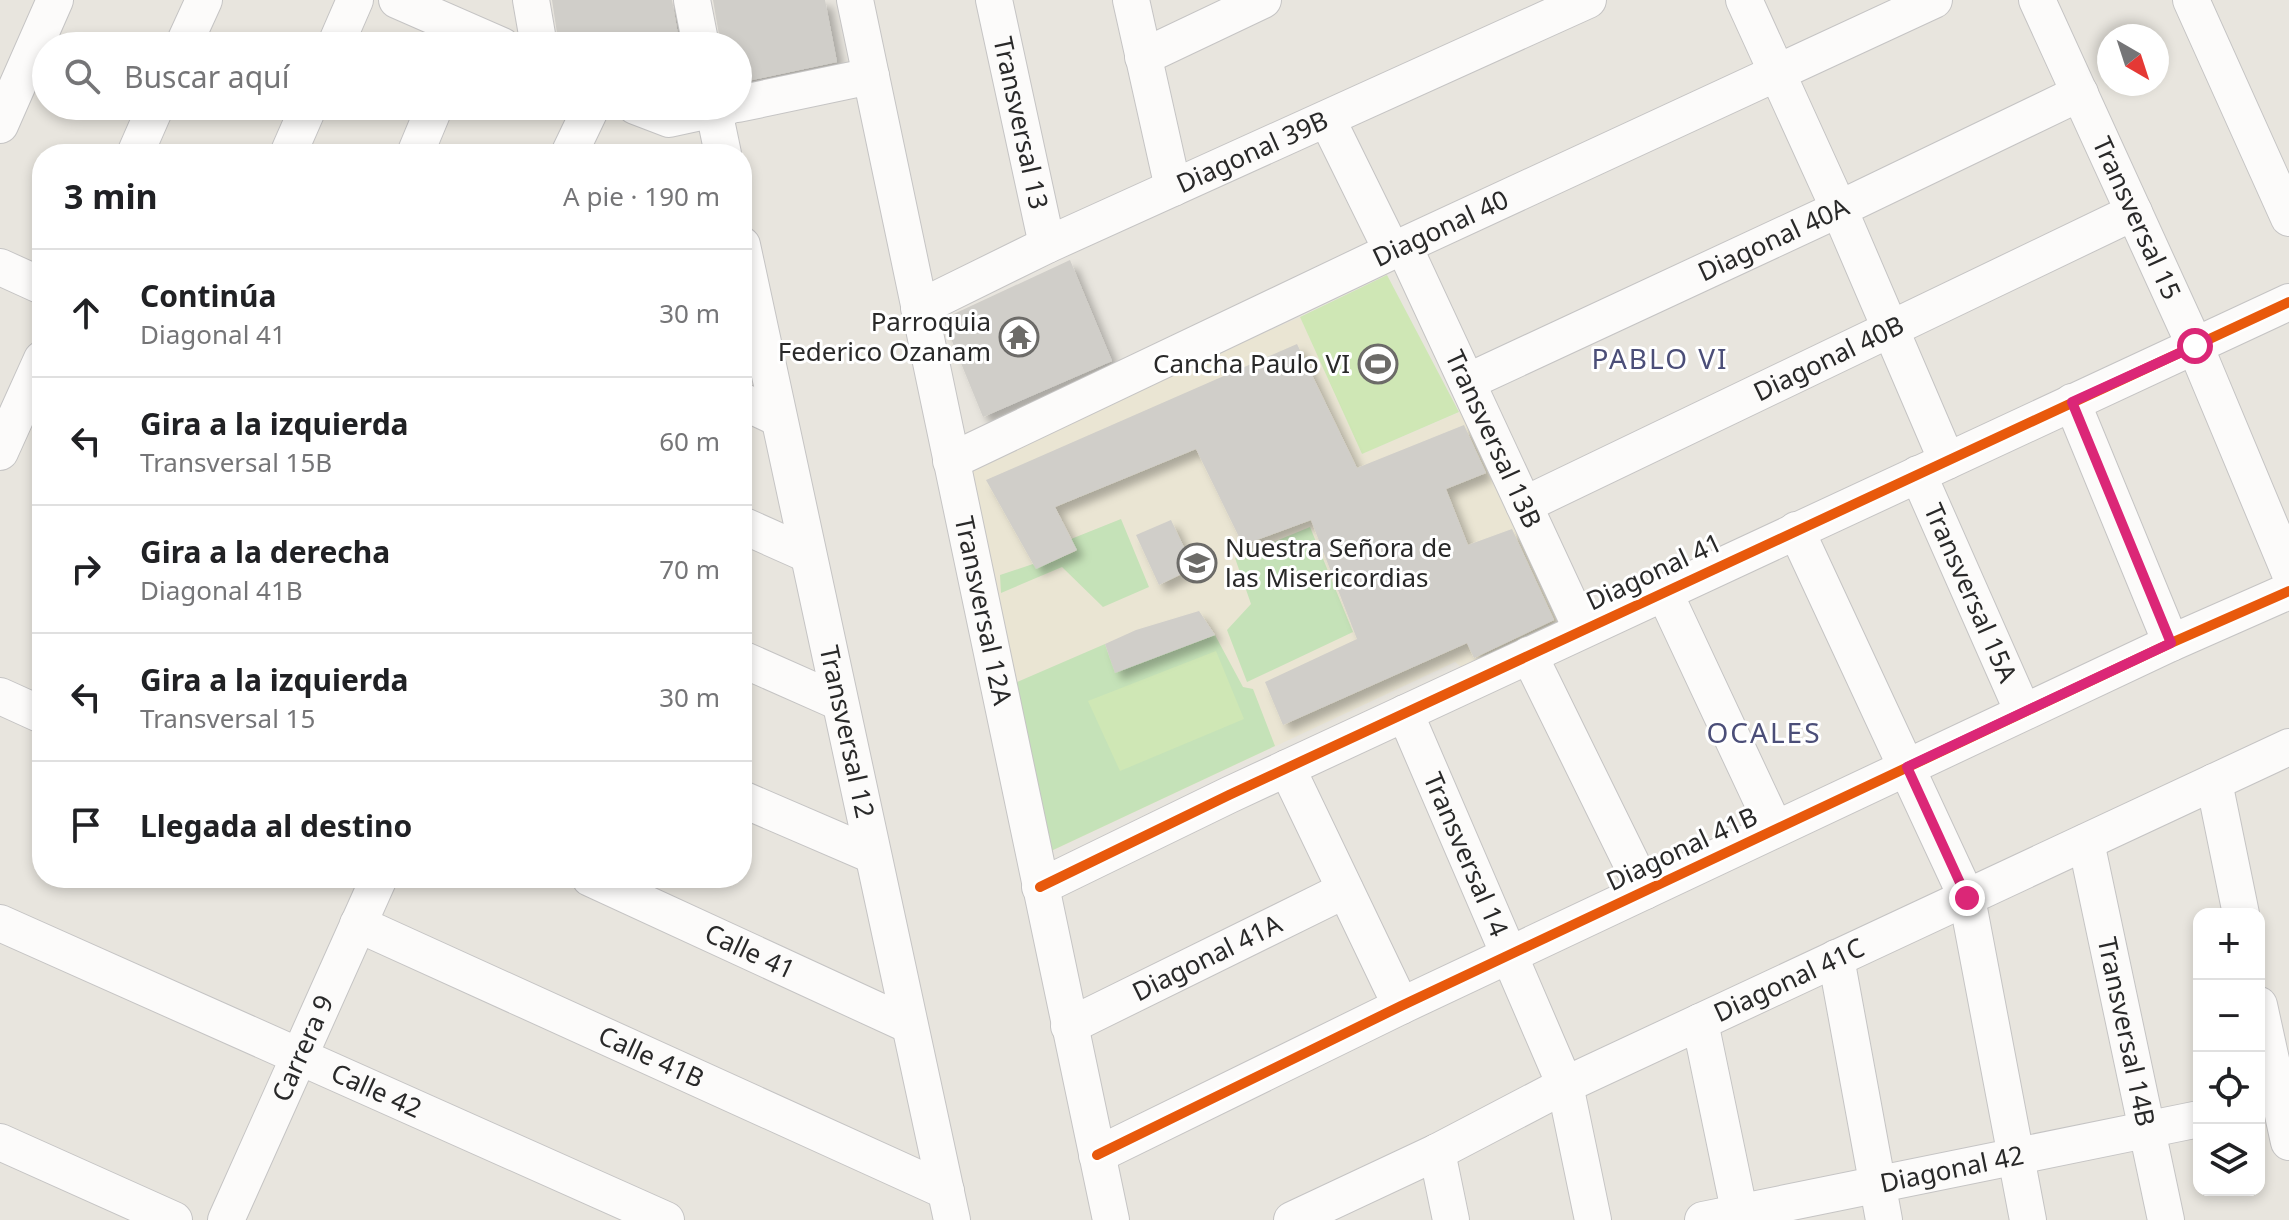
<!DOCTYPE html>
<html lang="es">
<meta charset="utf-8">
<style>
:root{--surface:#fff;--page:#f6f6f6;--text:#202124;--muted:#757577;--line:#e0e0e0}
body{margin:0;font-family:"Noto Sans",sans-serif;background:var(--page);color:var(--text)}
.controls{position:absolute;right:24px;bottom:24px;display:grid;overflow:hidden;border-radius:16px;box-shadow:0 4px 12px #0003}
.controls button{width:72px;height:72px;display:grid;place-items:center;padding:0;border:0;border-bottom:2px solid var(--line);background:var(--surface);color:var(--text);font:40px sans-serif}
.compass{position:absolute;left:2097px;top:24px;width:72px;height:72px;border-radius:50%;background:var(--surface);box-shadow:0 4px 12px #0003;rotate:141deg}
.stop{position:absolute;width:24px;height:24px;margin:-18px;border:6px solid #db2777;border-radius:50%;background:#fff}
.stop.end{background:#db2777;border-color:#fff;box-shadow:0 2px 8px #0008}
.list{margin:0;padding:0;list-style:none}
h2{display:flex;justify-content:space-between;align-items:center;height:104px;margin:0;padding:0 32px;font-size:34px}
h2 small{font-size:26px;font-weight:400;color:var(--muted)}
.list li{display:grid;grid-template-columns:52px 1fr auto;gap:24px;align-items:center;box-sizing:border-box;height:128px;padding:0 32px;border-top:2px solid var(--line)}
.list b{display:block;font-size:30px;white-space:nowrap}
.list p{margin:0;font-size:26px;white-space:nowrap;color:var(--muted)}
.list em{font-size:26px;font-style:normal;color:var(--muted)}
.icon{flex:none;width:44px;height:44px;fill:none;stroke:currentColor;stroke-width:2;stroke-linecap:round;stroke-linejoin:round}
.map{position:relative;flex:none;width:2289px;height:1220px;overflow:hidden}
.search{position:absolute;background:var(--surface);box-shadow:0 4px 12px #0003;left:32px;top:32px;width:720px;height:88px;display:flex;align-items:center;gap:20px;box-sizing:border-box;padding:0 28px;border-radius:44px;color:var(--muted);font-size:30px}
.panel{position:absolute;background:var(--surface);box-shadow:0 4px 12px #0003;left:32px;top:144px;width:720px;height:744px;border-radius:32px}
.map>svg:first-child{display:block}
.education{fill:#eae5d3}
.green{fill:#c5e2b8}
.pitch{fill:#cfe7b5}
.building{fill:#d0cec9;filter:url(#shadow)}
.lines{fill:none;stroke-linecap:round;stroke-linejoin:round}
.minor-casing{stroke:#c5c4c4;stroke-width:38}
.minor{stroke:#fcfbfa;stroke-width:36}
.cycleway-casing{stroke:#fff;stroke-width:15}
.cycleway{stroke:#e8590c;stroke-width:10}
.route{stroke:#db2777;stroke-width:10}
.labels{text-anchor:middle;stroke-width:6;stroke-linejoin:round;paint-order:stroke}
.street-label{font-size:26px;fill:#292929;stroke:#fff}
.poi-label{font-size:26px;fill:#292929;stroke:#fff;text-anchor:end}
.neighbourhood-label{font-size:28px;letter-spacing:2px;fill:#4b4e78;stroke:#fff}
</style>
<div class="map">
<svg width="2289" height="1220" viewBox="0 0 2289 1220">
<defs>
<filter id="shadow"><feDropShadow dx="7" dy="7" stdDeviation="4" flood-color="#0004"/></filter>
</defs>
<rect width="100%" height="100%" fill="#e8e5de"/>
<path class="education" d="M1300 317 1362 454 1467 409 1568 624 1465 670 1455 662 1043 855 963 465Z"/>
<path class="green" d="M1121 519 1149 587 1103 607 1062 567 1001 593 1000 575 1033 564 1037 568 1076 551 1071 539Z
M1310 527 1353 632 1247 682 1227 630 1251 604 1235 558Z
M1215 635 1243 687 1253 689 1275 746 1051 851 1015 683 1105 644 1115 672Z"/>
<path class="pitch" d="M1387 275 1459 412 1362 454 1300 317Z
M1216 651 1244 719 1120 771 1088 701Z"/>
<path class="building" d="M552 0H672L680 46H559Z
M713 0H825L837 62 738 83V46H721Z
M1070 260 1112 361 983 417 943 319Z
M1297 344 1357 468 1464 425 1486 473 1446 489 1468 545 1512 529 1554 620 1474 658 1467 643 1283 725 1265 682 1357 639 1311 520 1243 545 1196 449 1055 507 1077 550 1036 569 986 480Z
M1171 520 1194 568 1159 585 1136 535Z
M1199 611 1215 635 1115 673 1105 644 1136 630Z"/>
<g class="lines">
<defs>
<g id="minor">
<path d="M397 0 502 46"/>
<path d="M531 0 539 46"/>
<path d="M692 0 701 46"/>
<path id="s1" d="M855 0 1111 1220"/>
<path id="s2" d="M994 0 1047 245"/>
<path d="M1131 0 1173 188"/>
<path d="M1744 0 1839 209 1947 461"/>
<path id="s3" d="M2037 0 2195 346 2289 571"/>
<path d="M2191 0 2289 218"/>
<path d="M183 46 204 0"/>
<path d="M335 46 355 0"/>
<path d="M1143 57 1263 0"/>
<path d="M738 104 871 76"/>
<path d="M635 106 669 119 729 106"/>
<path d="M713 106 723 154"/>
<path d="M1327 119 1392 251"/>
<path d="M0 125 55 0"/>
<path d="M135 154 156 106"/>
<path d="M288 154 309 106"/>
<path d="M415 154 435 106"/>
<path d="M569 154 592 106"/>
<path id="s4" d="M742 245 952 1220"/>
<path id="s5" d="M1404 247 1582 630"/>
<path d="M0 267 42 286"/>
<path id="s6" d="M919 308 1047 245 1588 0"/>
<path id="s7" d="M1467 382 1839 209 2080 93"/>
<path d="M742 401 778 418"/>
<path d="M2072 402 2171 643"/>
<path d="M0 452 42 359"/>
<path id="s8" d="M951 461 1392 251 1934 0"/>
<path id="s9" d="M1918 474 2023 712"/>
<path id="s10" d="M1524 505 2134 212"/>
<path d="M742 525 807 554"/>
<path d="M1796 530 1967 898 2028 1220"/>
<path d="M1664 592 1775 829"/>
<path d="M1529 655 1645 891"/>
<path d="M742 659 839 702"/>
<path d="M0 696 42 715"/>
<path id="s11" d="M1405 713 1565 1085 1593 1220"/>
<path d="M1287 768 1401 1006"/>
<path d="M2214 782 2241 914"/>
<path d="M742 799 872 855"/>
<path id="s12" d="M2086 842 2166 1220"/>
<path id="s13" d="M590 878 909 1025"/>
<path d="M1040 887 1229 795 2289 302"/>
<path id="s14" d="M0 923 666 1220"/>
<path id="s15" d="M358 924 946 1191"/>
<path d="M1836 958 1884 1220"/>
<path d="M2259 1005 2289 1142"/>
<path d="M1700 1022 1741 1220"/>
<path id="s16" d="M1069 1026 1345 890"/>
<path d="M0 1142 174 1220"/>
<path d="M1437 1152 1451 1220"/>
<path d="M1097 1155 1401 1006 2171 643 2289 591"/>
<path id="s17" d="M226 1220 379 878"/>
<path id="s18" d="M1292 1220 1437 1152 1565 1085 2289 747"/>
<path id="s19" d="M1703 1220 2199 1119"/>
</g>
</defs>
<use href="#minor" class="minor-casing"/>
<use href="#minor" class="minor"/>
<defs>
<path id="cycleway" d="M1040 887 1229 795 2289 302
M1097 1155 1401 1006 2171 643 2289 591"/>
</defs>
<use href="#cycleway" class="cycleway-casing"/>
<use href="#cycleway" class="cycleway"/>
</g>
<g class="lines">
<path class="route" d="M1967 898 1907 767 2171 643 2072 402 2195 346"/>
</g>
<defs>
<symbol id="temple-ring" viewBox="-11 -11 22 22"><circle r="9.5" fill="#fff" stroke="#6c6b68" stroke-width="1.5"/><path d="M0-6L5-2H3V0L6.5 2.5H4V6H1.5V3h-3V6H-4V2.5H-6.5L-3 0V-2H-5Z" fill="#6c6b68"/></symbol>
<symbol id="stadium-ring" viewBox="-11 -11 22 22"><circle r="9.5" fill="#fff" stroke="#6c6b68" stroke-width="1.5"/><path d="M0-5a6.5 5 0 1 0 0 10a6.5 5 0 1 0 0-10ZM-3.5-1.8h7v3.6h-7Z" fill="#6c6b68"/></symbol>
<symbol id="school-ring" viewBox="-11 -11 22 22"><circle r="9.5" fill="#fff" stroke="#6c6b68" stroke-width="1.5"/><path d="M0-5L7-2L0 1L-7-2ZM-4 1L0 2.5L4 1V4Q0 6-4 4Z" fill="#6c6b68"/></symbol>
</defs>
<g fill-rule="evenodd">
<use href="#temple-ring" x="997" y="315" width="44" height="44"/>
<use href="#stadium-ring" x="1356" y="342" width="44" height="44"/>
<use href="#school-ring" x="1175" y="541" width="44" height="44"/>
</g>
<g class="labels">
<g class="street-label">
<text dy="9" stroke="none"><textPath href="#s2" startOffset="126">Transversal 13</textPath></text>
<text dy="9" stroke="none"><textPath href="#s6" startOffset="368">Diagonal 39B</textPath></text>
<text dy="9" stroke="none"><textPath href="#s3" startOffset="240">Transversal 15</textPath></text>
<text dy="9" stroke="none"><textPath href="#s8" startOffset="542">Diagonal 40</textPath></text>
<text dy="9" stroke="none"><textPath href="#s7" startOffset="338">Diagonal 40A</textPath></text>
<text dy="9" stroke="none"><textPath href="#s10" startOffset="338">Diagonal 40B</textPath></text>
<text dy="9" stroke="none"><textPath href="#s5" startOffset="212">Transversal 13B</textPath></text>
<text transform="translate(1654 572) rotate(-25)" y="9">Diagonal 41</text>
<text dy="9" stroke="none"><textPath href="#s9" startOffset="130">Transversal 15A</textPath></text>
<text dy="9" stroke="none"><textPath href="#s1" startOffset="624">Transversal 12A</textPath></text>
<text dy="9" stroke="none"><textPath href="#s4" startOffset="498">Transversal 12</textPath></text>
<text transform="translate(1682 849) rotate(-25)" y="9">Diagonal 41B</text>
<text dy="9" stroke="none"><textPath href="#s11" startOffset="154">Transversal 14</textPath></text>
<text dy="9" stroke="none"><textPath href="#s13" startOffset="176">Calle 41</textPath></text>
<text dy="9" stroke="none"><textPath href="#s16" startOffset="154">Diagonal 41A</textPath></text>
<text dy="9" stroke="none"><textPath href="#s18" startOffset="552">Diagonal 41C</textPath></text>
<text dy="9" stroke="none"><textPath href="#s12" startOffset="194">Transversal 14B</textPath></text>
<text dy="9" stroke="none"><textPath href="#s17" startOffset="188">Carrera 9</textPath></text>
<text dy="9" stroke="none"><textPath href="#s15" startOffset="322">Calle 41B</textPath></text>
<text dy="9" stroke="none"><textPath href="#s14" startOffset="412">Calle 42</textPath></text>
<text dy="9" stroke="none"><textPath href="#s19" startOffset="254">Diagonal 42</textPath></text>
</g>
<g class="poi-label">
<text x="991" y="331">Parroquia<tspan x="991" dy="30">Federico Ozanam</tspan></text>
<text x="1350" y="373">Cancha Paulo VI</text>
<text x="1225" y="557" text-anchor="start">Nuestra Señora de<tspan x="1225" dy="30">las Misericordias</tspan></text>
</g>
<g class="neighbourhood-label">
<text x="1660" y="369">PABLO VI</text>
<text x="1764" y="743">OCALES</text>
</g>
</g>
</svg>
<div class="controls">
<button>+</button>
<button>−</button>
<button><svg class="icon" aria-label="locate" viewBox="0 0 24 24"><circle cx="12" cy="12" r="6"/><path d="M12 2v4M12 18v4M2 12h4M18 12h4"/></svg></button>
<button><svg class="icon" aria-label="layers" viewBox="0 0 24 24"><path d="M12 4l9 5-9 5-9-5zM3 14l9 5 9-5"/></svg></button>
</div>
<svg class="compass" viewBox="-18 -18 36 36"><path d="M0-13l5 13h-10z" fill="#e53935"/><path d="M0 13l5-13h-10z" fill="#757577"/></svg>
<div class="stop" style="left:2195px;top:346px"></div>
<div class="stop end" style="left:1967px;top:898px"></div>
<div class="search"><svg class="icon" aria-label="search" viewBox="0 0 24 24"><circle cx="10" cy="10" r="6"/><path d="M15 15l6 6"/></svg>Buscar aquí</div>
<section class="panel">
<h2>3 min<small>A pie · 190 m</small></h2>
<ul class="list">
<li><svg class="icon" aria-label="ahead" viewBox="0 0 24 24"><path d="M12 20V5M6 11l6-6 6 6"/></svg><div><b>Continúa</b><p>Diagonal 41</p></div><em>30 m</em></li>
<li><svg class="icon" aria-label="left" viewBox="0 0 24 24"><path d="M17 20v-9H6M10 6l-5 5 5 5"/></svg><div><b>Gira a la izquierda</b><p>Transversal 15B</p></div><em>60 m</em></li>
<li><svg class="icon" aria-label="right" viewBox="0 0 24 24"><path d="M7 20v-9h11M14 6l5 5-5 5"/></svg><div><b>Gira a la derecha</b><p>Diagonal 41B</p></div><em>70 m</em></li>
<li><svg class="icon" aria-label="left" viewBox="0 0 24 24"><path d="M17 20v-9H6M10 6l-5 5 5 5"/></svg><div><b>Gira a la izquierda</b><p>Transversal 15</p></div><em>30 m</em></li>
<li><svg class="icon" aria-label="arrive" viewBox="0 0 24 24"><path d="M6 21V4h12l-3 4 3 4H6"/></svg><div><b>Llegada al destino</b></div></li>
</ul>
</section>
</div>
